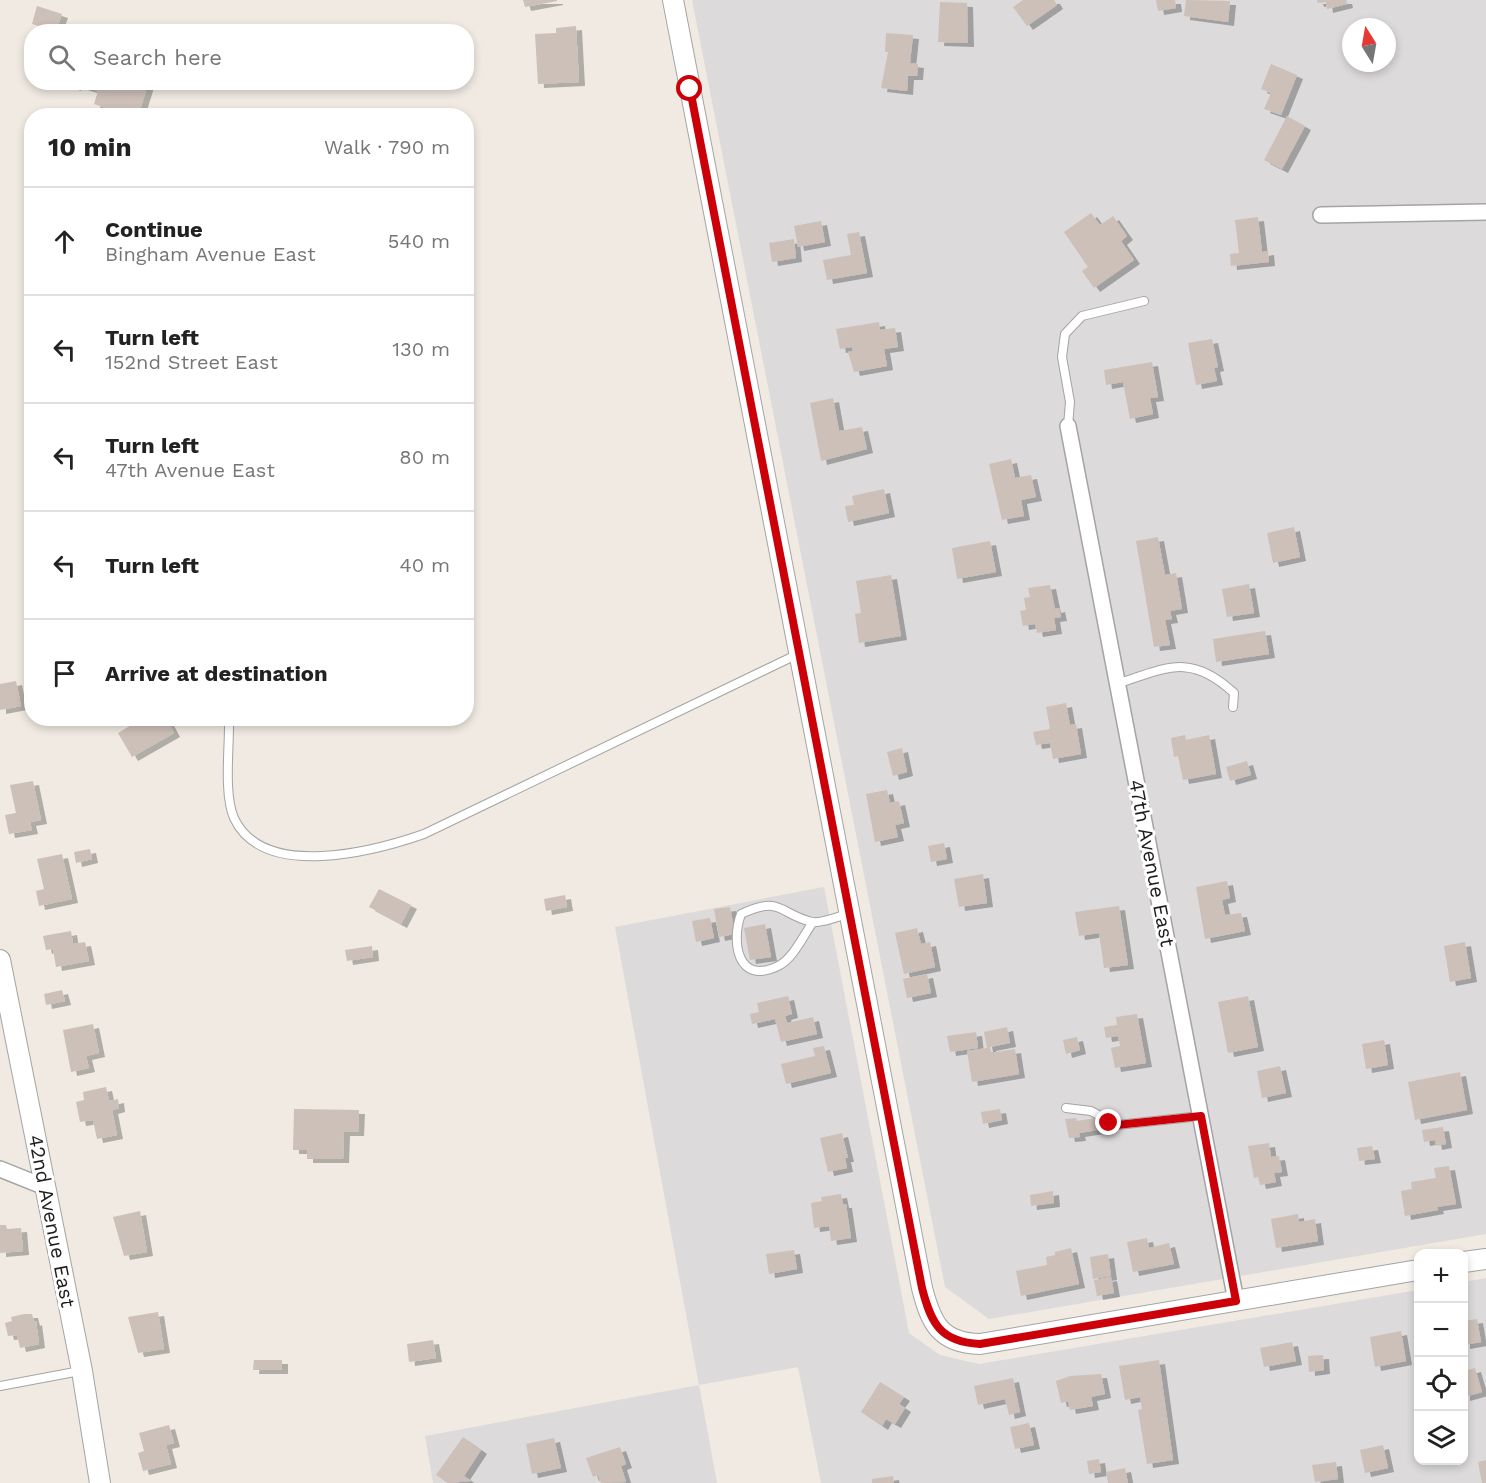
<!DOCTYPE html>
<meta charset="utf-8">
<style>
:root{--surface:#fff;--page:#f2f2f2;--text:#222;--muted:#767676;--line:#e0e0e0}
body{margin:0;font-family:"Work Sans",sans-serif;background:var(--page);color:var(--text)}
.controls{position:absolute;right:18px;bottom:18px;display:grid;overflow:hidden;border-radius:12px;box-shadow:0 3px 9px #0003}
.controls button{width:54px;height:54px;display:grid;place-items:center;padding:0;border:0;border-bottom:2px solid var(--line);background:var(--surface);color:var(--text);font:30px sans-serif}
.compass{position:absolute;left:1342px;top:18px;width:54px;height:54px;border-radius:50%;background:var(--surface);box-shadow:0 3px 9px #0003;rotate:349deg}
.stop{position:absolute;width:18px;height:18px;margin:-14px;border:4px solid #cb0009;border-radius:50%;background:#fff}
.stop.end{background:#cb0009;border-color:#fff;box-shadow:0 2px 6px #0008}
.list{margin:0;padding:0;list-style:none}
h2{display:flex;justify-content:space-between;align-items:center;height:78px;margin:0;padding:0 24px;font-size:26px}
h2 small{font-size:20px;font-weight:400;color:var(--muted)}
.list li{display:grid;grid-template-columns:39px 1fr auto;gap:18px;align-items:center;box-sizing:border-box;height:108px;padding:0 24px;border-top:2px solid var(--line)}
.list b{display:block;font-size:22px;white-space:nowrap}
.list p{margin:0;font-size:20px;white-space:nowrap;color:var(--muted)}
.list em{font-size:20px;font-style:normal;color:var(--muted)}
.icon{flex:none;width:33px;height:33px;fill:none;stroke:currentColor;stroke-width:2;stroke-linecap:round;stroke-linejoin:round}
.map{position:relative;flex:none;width:1486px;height:1483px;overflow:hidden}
.search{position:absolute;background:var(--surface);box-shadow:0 3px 9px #0003;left:24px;top:24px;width:450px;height:66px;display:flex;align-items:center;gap:15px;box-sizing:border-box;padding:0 21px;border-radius:24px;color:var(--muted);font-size:22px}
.panel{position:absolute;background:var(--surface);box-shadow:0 3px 9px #0003;left:24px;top:108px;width:450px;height:618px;border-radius:24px}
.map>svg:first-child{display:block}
.residential{fill:#dcdada;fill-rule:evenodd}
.building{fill:#ccc0b8;filter:url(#shadow)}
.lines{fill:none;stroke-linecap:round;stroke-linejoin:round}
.service-casing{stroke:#a4a4a4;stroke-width:10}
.minor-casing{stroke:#a4a4a4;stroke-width:18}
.tertiary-casing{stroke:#a4a4a4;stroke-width:22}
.service{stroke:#fff;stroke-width:8}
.minor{stroke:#fff;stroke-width:15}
.tertiary{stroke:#fff;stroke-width:20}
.route{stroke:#cb0009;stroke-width:8}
.labels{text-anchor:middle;stroke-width:6;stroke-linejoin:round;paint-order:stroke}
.street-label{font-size:20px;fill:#1d1d1d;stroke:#fff}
</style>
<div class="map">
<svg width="1486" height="1483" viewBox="0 0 1486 1483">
<defs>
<filter id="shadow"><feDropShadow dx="6" dy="4" stdDeviation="0" flood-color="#0004"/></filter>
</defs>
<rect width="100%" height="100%" fill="#f0eae2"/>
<path class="residential" d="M692 0H1486V1234L989 1319 945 1287ZM1351 27H1387V63H1351Z
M824 887 909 1333 940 1355 979 1364 1418 1290V1460H1464V1282L1486 1278V1483H821L798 1367 699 1385 717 1483H433L425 1436 699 1385 615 927Z"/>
<path class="building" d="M523 0H557V1L525 7Z
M1023 0H1054L1057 5 1027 26 1013 7Z
M1156 0H1175L1176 8 1158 11Z
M1186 0 1230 1 1228 22 1184 16Z
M1317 0H1346L1347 4 1327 9 1326 2 1318 3Z
M940 2 967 3 968 43 938 42Z
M37 6 62 14 56 31 32 24Z
M576 26 579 82 538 84 535 34 556 33V28Z
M886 33 913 35 910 63 918 64 917 76H908L907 91 881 88 888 52H885Z
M1271 64 1297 75 1281 115 1264 109 1271 93 1261 89Z
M62 82H77L75 87Z
M79 82H142L148 84 138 116H130L94 104 98 91 78 85Z
M1287 116 1305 126 1282 169 1264 160Z
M1091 213 1100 225 1113 216 1127 236 1121 241 1134 260 1094 288 1082 271 1088 267 1064 232Z
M1258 217 1262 252 1268 251 1269 262 1231 266 1230 254 1239 253 1235 220Z
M821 221 825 242 798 247 794 226Z
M859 232 867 273 827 280 823 260 851 255 847 234Z
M794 239 796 258 772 262 769 243Z
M879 322 880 330 895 328 898 347 884 349 887 366 854 372 848 352 853 351 852 347 840 349 836 329Z
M1212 339 1218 367 1214 368 1217 381 1196 385 1188 343Z
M1152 362 1158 397 1150 398 1153 414 1130 419 1123 382 1106 385 1104 370Z
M833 398 839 431 862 427 867 449 821 461 810 403Z
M1011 459 1015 478 1031 475 1036 497 1021 500 1024 516 1002 520 989 464Z
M884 489 889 513 848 522 845 506 854 505 852 496Z
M1294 527 1300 557 1273 563 1267 533Z
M1158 537 1165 575 1176 573 1182 609 1170 611 1172 619 1165 620 1170 645 1154 647 1136 541Z
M990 541 996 572 957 579 952 548Z
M891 575 901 636 859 643 855 614 861 613 856 581Z
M1249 584 1254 613 1227 617 1222 589Z
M1050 585 1055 609 1059 608 1061 617 1054 618 1056 630 1037 633 1035 624 1023 626 1020 611 1026 610 1024 598 1030 597 1028 588Z
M1265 631 1269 654 1216 662 1213 639Z
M16 681 21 706 0 710V684Z
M1066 703 1070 725 1076 724 1081 754 1053 759 1050 743 1036 745 1033 732 1050 729 1046 707Z
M143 718H166L174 733 132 757 118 733Z
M1185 735 1186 740 1209 735 1216 774 1183 780 1178 756 1174 757 1171 738Z
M902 748 907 772 893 776 887 752Z
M1247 761 1251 775 1230 781 1226 767Z
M33 781 41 820 30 822 32 830 9 834 5 815 16 813 10 785Z
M887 790 890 803 899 801 904 823 895 825 898 837 875 842 866 794Z
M944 843 947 859 931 862 928 846Z
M90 849 92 859 76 863 74 852Z
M62 854 72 899 39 906 36 891 44 889 37 859Z
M983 874 987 903 959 907 954 879Z
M1227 881 1230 898 1222 900 1225 915 1241 913 1245 931 1205 939 1196 887Z
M379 889 411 905 401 924 369 907Z
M565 895 567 907 546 911 544 899Z
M1119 906 1128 965 1104 968 1099 933 1079 936 1075 912Z
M730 907 735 934 719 937 714 909Z
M710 918 714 938 696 942 692 921Z
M765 924 771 957 750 960 744 928Z
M917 928 921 944 930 942 935 967 904 974 895 933Z
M71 931 73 944 85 942 89 961 56 967 53 949 46 950 43 936Z
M1465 942 1471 978 1450 982 1444 946Z
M372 946 373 957 347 961 345 950Z
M927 974 931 993 907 998 903 979Z
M62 990 65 1001 46 1005 44 994Z
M788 996 792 1014 785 1016 787 1023 813 1017 817 1034 781 1042 775 1019 752 1024 750 1014 759 1012 757 1003Z
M1248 996 1258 1047 1228 1053 1218 1002Z
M1137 1014 1146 1063 1115 1068 1111 1048 1120 1046 1118 1036 1106 1038 1104 1027 1117 1025 1116 1017Z
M93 1024 99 1053 86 1056 89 1068 71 1072 63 1030Z
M1007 1027 1010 1043 990 1047 991 1053 1015 1049 1019 1074 972 1082 967 1051 987 1048 984 1032Z
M976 1032 978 1048 950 1052 947 1036Z
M1077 1037 1080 1050 1066 1054 1063 1040Z
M1384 1040 1388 1065 1366 1069 1362 1044Z
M824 1046 831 1073 786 1084 781 1064 815 1056 813 1048Z
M1280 1066 1286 1093 1262 1098 1257 1071Z
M1460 1072 1467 1110 1415 1120 1408 1082Z
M106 1087 109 1101 118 1099 119 1108 112 1110 117 1135 97 1139 93 1120 80 1122 76 1102 84 1100 83 1092Z
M294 1109 359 1110 358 1132H344L343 1159H307V1150H293Z
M1000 1109 1002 1120 983 1124 981 1112Z
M1076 1118 1077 1121 1096 1118 1098 1130 1079 1133 1080 1137 1069 1138 1065 1119Z
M1443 1127 1446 1144 1436 1146 1435 1140 1424 1142 1422 1130Z
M842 1133 848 1158H845L847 1168 828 1172 820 1138Z
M1269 1143 1271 1157 1279 1156 1282 1172 1274 1173 1276 1182 1260 1185 1258 1177 1254 1178 1248 1146Z
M1372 1146 1375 1159 1359 1161 1357 1148Z
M1449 1166 1456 1204 1437 1207 1438 1210 1405 1216 1401 1191 1412 1189 1411 1182 1436 1178 1434 1168Z
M1053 1191 1054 1203 1031 1206 1030 1195Z
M841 1194 843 1204H846L851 1238 831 1241 829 1226 814 1228 811 1203 822 1201 821 1197Z
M140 1211 147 1252 124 1256 113 1217Z
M1298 1214 1299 1222 1315 1219 1318 1241 1276 1248 1271 1219Z
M0 1225H6L7 1229 21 1228 23 1251 0 1253Z
M1147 1238 1149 1248 1169 1243 1174 1264 1133 1272 1127 1242Z
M1071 1248 1079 1284 1021 1296 1016 1271 1047 1265 1046 1257 1055 1255V1252Z
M794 1250 797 1269 769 1274 766 1254Z
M1108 1254 1111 1276 1093 1279 1090 1257Z
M1111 1277 1114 1293 1097 1296 1094 1280Z
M158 1312 164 1349 138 1353 128 1317Z
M24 1314H32L34 1322 36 1321 39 1344 20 1348 17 1335 8 1336 5 1323 12 1321 11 1317Z
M1477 1319 1481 1342 1464 1345V1321Z
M1401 1331 1406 1361 1375 1367 1370 1337Z
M433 1340 436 1358 409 1362 407 1344Z
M1292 1342 1296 1361 1264 1367 1260 1348Z
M1323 1355 1324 1370 1309 1372 1308 1356Z
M254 1360H282V1370H253Z
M1159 1360 1173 1460 1147 1464 1138 1410 1142 1409 1140 1397 1125 1400 1119 1366Z
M1475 1368 1482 1392 1464 1397V1371Z
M1101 1374 1105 1394 1091 1397 1093 1406 1070 1410 1068 1401 1061 1403 1056 1381 1070 1376Z
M1013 1378 1020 1412 1009 1415 1005 1399 978 1405 974 1386Z
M880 1382 904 1397 899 1404 905 1408 895 1424 886 1419 882 1426 861 1412Z
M1029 1423 1034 1445 1015 1449 1010 1427Z
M169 1425 174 1443 166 1445 171 1464 143 1471 138 1453 144 1451 139 1433Z
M463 1437 481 1450 464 1476 471 1481 448 1483 436 1475Z
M554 1438 561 1468 532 1474 526 1444Z
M1383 1445 1388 1468 1365 1473 1360 1450Z
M620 1447 626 1464 621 1466 626 1482 601 1483 598 1475 593 1477 586 1458Z
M1099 1459 1101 1472 1089 1474 1087 1461Z
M1486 1460V1483H1482L1478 1462Z
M1336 1462 1338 1479 1315 1482 1312 1465Z
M1125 1468 1128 1483H1108L1106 1472Z
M893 1476 894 1483H872V1479Z"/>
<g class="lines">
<defs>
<path id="service" d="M1068 426 1070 402 1062 357 1065 334 1082 316 1144 301
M1117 684C1168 667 1191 653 1234 693L1233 707
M226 718 229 726C229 752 224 795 234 818 263 881 375 851 424 834L798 654
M813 922C803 936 793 959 778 966 737 986 731 941 741 914 781 895 779 914 812 922 821 924 839 916 848 914
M1066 1108 1091 1111 1117 1125 1201 1116
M0 1386 80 1371"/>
<path id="minor" d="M1321 215 1486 212
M1068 426 1236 1301
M0 1169 45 1187"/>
<path id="tertiary" d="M673 0 922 1288C931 1323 940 1343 980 1344L1418 1270
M0 960 82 1371 100 1483
M1464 1262 1486 1259"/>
</defs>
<use href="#service" class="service-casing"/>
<use href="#minor" class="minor-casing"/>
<use href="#tertiary" class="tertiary-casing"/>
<use href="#service" class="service"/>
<use href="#minor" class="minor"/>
<use href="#tertiary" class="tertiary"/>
</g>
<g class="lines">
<path class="route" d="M690 89 922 1288C931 1323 940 1342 980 1344L1236 1301 1201 1116 1117 1125 1109 1123"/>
</g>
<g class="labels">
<g class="street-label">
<text transform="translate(1152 863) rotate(79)" y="7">47th Avenue East</text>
<text transform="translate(52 1221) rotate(79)" y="7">42nd Avenue East</text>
</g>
</g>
</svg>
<div class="controls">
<button>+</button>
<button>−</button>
<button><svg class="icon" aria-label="locate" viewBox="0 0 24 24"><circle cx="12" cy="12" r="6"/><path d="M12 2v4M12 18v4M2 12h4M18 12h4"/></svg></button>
<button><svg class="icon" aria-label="layers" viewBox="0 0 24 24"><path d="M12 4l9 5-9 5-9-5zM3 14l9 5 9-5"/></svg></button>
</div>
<svg class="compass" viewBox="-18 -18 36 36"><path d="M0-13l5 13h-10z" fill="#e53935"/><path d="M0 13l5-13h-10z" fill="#767676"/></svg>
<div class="stop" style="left:690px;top:89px"></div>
<div class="stop end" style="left:1109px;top:1123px"></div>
<div class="search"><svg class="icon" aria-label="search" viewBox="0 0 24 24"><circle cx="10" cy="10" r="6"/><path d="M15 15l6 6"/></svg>Search here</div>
<section class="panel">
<h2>10 min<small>Walk · 790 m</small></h2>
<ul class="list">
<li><svg class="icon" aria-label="ahead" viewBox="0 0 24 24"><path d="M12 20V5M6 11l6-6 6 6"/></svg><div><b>Continue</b><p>Bingham Avenue East</p></div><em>540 m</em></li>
<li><svg class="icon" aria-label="left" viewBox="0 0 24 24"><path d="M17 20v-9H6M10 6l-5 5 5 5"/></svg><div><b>Turn left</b><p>152nd Street East</p></div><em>130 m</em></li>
<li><svg class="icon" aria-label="left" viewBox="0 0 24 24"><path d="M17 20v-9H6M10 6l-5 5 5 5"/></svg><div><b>Turn left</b><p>47th Avenue East</p></div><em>80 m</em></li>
<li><svg class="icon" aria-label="left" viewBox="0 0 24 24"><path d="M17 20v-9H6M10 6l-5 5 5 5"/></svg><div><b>Turn left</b></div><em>40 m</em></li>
<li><svg class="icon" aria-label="arrive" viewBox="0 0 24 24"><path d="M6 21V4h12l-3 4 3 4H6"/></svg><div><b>Arrive at destination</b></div></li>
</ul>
</section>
</div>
